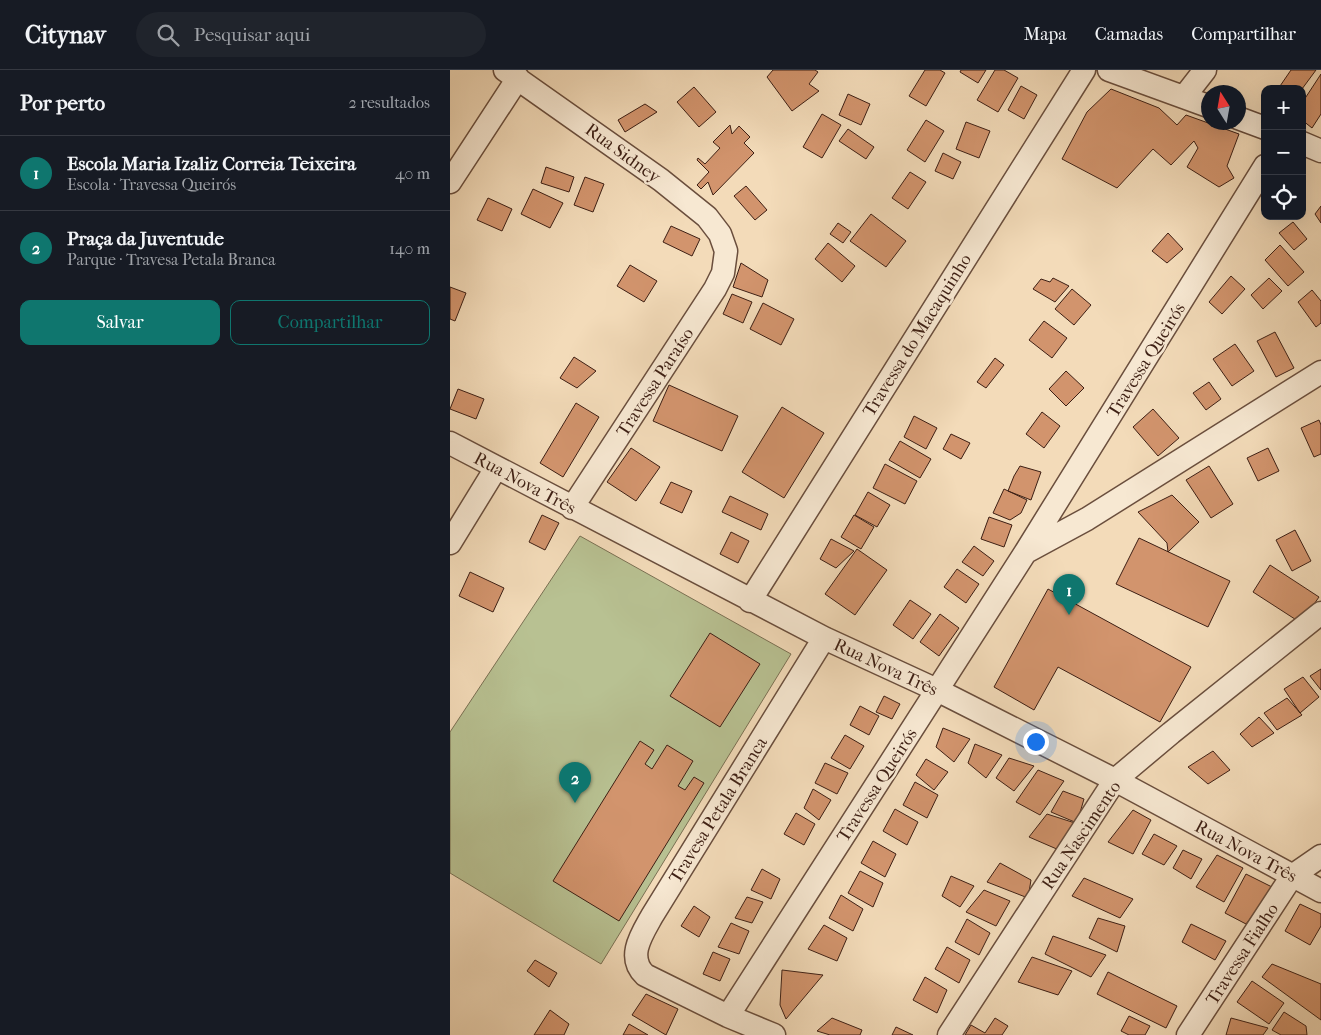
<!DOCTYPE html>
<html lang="pt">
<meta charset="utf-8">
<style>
:root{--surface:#171b24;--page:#20242c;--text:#f1f3f6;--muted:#9ea1a6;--line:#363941;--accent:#0f766e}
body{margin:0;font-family:"IM FELL French Canon",serif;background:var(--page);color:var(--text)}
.controls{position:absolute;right:15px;top:15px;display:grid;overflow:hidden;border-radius:10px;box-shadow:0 5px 20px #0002}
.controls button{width:45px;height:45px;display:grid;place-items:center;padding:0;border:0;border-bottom:1px solid var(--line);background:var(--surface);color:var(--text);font:25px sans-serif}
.compass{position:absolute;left:751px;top:15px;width:45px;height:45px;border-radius:50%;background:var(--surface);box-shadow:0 5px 20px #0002;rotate:349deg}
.you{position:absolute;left:585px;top:671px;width:18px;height:18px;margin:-12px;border:4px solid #fff;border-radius:50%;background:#1a73e8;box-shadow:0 0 0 8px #1a73e833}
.badge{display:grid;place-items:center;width:32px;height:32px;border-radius:50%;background:var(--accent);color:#fff;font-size:16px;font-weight:700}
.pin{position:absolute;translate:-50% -41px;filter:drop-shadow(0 1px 2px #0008)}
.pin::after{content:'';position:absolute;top:26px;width:18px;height:15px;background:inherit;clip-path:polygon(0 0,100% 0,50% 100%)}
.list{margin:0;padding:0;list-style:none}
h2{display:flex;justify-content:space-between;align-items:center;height:65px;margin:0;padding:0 20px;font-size:21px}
h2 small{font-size:16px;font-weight:400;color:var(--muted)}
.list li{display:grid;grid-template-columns:32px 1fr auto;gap:15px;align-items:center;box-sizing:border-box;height:75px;padding:0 20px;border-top:1px solid var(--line)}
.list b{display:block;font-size:19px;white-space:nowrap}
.list p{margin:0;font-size:16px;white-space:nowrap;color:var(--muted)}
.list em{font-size:16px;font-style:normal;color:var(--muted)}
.actions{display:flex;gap:10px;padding:15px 20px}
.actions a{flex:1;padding:11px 0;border:1px solid var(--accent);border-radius:10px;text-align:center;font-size:18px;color:var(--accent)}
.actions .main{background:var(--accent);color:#fff}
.icon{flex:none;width:28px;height:28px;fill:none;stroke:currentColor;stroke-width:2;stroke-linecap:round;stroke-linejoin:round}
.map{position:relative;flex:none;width:871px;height:965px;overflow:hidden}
header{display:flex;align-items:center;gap:30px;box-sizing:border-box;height:70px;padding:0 25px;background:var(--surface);border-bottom:1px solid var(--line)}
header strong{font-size:24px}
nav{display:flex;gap:28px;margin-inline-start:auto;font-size:18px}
.search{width:350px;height:45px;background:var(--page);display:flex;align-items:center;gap:12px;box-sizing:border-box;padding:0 18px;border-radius:28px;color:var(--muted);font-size:19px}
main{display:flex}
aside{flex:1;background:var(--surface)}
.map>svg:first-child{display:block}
.green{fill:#b8c192;stroke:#7a7053}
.building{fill:#d2946d;stroke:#3d1f14}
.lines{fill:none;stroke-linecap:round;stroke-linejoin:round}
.minor-casing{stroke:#6a4e3d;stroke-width:25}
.minor{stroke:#f7e8d2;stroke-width:22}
.labels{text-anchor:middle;stroke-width:5;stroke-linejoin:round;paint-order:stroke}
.street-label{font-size:18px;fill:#3d1f14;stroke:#f7e8d2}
</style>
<header>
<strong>Citynav</strong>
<div class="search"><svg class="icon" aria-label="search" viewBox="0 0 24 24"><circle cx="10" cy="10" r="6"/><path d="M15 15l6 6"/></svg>Pesquisar aqui</div>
<nav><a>Mapa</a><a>Camadas</a><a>Compartilhar</a></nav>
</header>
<main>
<aside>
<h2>Por perto<small>2 resultados</small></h2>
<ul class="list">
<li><span class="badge">1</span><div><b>Escola Maria Izaliz Correia Teixeira</b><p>Escola · Travessa Queirós</p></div><em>40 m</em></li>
<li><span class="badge">2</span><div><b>Praça da Juventude</b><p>Parque · Travesa Petala Branca</p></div><em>140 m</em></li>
</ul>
<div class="actions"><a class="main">Salvar</a><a>Compartilhar</a></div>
</aside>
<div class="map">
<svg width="871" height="965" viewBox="0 0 871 965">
<rect width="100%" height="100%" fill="#f3dbb9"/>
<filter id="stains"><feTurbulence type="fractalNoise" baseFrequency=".004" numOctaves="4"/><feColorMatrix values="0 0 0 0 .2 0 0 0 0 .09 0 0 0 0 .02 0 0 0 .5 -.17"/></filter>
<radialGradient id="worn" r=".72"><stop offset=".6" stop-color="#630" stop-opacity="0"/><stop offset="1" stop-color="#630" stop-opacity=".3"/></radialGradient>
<path class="green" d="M130 466 341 584 151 894 0 803V662Z"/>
<path class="building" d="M323 0H365L368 2 359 14 369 21 342 41 317 7Z
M475 0H490L495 3 476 36 459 26Z
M511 0H536L528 13 510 2Z
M545 0H554L568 8 548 42 527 30Z
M841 0H866L852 19H828Z
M871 4V44L862 58 852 50V33Z
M571 16 587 25 574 49 558 40Z
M244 17 266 42 249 57 227 32Z
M661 19 709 38 727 55 736 45 789 64 777 96 784 108 769 117 737 97 748 78 744 71 721 95 703 79 667 118 612 89 637 42Z
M398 24 420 34 411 55 389 45Z
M195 34 207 42 175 62 168 50Z
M372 44 391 55 372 88 353 77Z
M476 50 494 61 475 92 457 80Z
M516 52 540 61 529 88 506 79Z
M280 55 282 64 289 56 300 67 294 73 304 83 263 125 258 112 251 119 247 115 259 102 247 90 248 88 255 94 270 78 263 72Z
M398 59 424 77 416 89 389 71Z
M493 83 511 92 503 109 485 101Z
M96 97 124 107 119 122 91 113Z
M460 102 476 112 458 139 442 128Z
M135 107 154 114 143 142 124 135Z
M296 116 317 140 305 150 284 126Z
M83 119 113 133 100 158 71 144Z
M38 128 62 139 52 161 27 150Z
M871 136V153L865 144Z
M421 144 456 171 436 197 400 171Z
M843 152 857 169 844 180 829 163Z
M388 153 401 162 393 173 380 164Z
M221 156 250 169 242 186 213 172Z
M718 163 733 179 717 193 702 181Z
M378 173 405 196 392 212 365 189Z
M830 175 854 202 838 216 815 190Z
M291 193 318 210 312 227 283 217Z
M180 195 207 211 194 232 167 216Z
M781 206 795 219 772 244 759 232Z
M603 208 619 216 605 232 583 219 591 209 600 212Z
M819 208 832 221 813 239 801 225Z
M0 217 16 223 5 251 0 249Z
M622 219 641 235 624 255 605 239Z
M862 220 871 231V253L866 257 848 232Z
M282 224 302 232 293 253 273 244Z
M313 233 344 249 331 275 300 259Z
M594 251 617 268 602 288 579 270Z
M825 262 844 298 826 307 807 271Z
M785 274 804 301 782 316 763 289Z
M124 287 146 301 127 318 110 308Z
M545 288 554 295 536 318 527 312Z
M616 301 634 318 616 336 599 319Z
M759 312 771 329 756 340 743 323Z
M219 315 288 346 272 381 203 351Z
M8 319 34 329 26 349 0 339Z
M126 333 149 347 113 407 90 393Z
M332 337 374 363 334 428 292 402Z
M703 339 729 368 708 386 683 357Z
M592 342 610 356 594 378 576 364Z
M464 346 487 358 476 379 454 367Z
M869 350 871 355V384L864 387 851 358Z
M501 364 520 373 511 389 493 379Z
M450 371 481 389 470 408 439 390Z
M181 378 210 397 186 431 157 412Z
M818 378 829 401 808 411 797 388Z
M435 394 467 411 455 434 423 418Z
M570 396 591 402 581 430 558 421 564 406Z
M759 396 783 434 761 448 736 410Z
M221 412 242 421 232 443 210 433Z
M554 419 577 430 571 443 560 450 543 443Z
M418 422 440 435 427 457 405 445Z
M722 425 749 452 718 482 717 473 688 442Z
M280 426 318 444 311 460 272 442Z
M92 445 109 453 95 480 79 472Z
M404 445 424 457 411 479 391 467Z
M539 447 562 455 554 477 531 469Z
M845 460 861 491 842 501 826 470Z
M281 462 299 471 288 493 270 484Z
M689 468 780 511 758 557 666 514Z
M381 469 404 481 386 498 370 489Z
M524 476 544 491 533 506 512 492Z
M407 479 437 500 405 545 375 524Z
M820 495 869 527 851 553 803 522Z
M507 499 529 514 516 533 494 517Z
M20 502 54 518 43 542 9 526Z
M598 519 741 597 710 652 608 597 584 640 544 617Z
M460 530 481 544 463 569 443 555Z
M490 544 509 558 489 586 470 572Z
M260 563 310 594 270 657 220 626Z
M871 599V620L860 606Z
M853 607 869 627 850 643 834 619Z
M434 626 450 634 442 649 426 642Z
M837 628 852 645 827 660 814 643Z
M410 636 429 646 419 665 400 655Z
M809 647 824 663 802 677 790 664Z
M493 658 520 669 504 692 486 677Z
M395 665 414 676 400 699 381 688Z
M190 671 204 680 195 694 202 699 217 675 243 691 228 716 235 720 244 707 254 713 169 851 103 811Z
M525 674 552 685 536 708 518 693Z
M763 681 780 700 758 714 738 697Z
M559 688 584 696 564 721 546 708Z
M476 689 498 702 484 720 466 705Z
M375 693 398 703 387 724 365 713Z
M588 700 614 711 590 745 566 732Z
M465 712 488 725 477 748 453 735Z
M363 719 381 730 369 750 354 738Z
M613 721 634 729 627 753 601 742Z
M445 739 468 752 457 775 433 761Z
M683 740 701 750 683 784 658 772Z
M346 743 365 754 354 775 334 764Z
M597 744 625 753 609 780 579 767Z
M704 764 727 776 714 795 692 784Z
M423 771 446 784 435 807 411 793Z
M733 780 752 789 741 809 723 798Z
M767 785 793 798 774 832 746 817Z
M550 793 581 810 578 828 537 812Z
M312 799 330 809 321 829 301 820Z
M410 801 433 813 423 837 398 823Z
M796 804 824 818 796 854 775 843Z
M501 806 524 816 510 837 492 826Z
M634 808 683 829 670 848 622 826Z
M534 820 560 831 546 856 516 842Z
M391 825 413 839 403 861 379 848Z
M297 827 313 832 302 853 285 848Z
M850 834 871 844V856L860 875 835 861Z
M244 836 260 847 249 867 231 856Z
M648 848 675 856 667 882 639 868Z
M517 849 540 863 529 885 505 872Z
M281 853 299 861 289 884 268 877Z
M741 854 776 871 765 890 732 872Z
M374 855 397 868 387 891 358 879Z
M603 866 656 885 641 907 595 884Z
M497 877 520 890 509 913 485 899Z
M263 882 280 889 270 911 253 904Z
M582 887 622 901 608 925 568 912Z
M85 890 107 903 99 917 77 901Z
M822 894 871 914V950L812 907Z
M332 900 373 905 336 949 330 935Z
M658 902 727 936 716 958 647 924Z
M475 907 497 920 487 943 463 930Z
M802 911 834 933 819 954 787 932Z
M196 924 228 939 216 965 182 945Z
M100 940 119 954 114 965H84Z
M834 942 856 956 857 965H831L822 960Z
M679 946 700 956 695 965H679L671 961Z
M382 948 412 960 410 965H380L367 961Z
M545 948 558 956 552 965H515L521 955 535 963Z
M781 948 818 958 813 965H776Z
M179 954 198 965H173Z
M446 957 463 965H442Z"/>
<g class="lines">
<defs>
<path id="minor" d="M55 0 211 110 257 147 270 164 276 181 273 203 265 219 122 438
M659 0 758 36
M734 27 755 0
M788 48 815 58
M852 73 871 81
M0 112 68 8
M0 373 374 568 487 620 665 710 871 821
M0 473 46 398
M576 482 637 449 871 302
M300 531 634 0
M278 946 575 483 815 96
M324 965 278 946 195 905C176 887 192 864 202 846L374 568
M499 965 665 710 721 663 871 543
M738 965 842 806 871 786"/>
</defs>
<use href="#minor" class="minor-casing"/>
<use href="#minor" class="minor"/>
</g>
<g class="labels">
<g class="street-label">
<text transform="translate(173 83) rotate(36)" y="6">Rua Sidney</text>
<text transform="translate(467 265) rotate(-58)" y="6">Travessa do Macaquinho</text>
<text transform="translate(696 290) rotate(-58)" y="6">Travessa Queirós</text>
<text transform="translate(205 312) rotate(-57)" y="6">Travessa Paraíso</text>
<text transform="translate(75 413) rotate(28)" y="6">Rua Nova Três</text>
<text transform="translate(436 597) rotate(25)" y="6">Rua Nova Três</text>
<text transform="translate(427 715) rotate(-57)" y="6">Travessa Queirós</text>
<text transform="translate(268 740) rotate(-58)" y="6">Travesa Petala Branca</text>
<text transform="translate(631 765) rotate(-56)" y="6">Rua Nascimento</text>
<text transform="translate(796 781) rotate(28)" y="6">Rua Nova Três</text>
<text transform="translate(792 884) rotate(-57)" y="6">Travessa Fialho</text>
</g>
</g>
<rect width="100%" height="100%" filter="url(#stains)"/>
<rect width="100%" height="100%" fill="url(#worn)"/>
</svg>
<div class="controls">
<button>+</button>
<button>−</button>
<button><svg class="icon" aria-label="locate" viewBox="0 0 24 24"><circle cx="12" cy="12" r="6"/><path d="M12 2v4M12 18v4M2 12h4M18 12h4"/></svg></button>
</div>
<svg class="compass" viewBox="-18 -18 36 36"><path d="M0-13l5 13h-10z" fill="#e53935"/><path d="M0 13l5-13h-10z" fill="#9ea1a6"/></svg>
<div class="you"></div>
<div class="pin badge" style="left:619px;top:545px">1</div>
<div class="pin badge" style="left:125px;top:733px">2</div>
</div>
</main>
